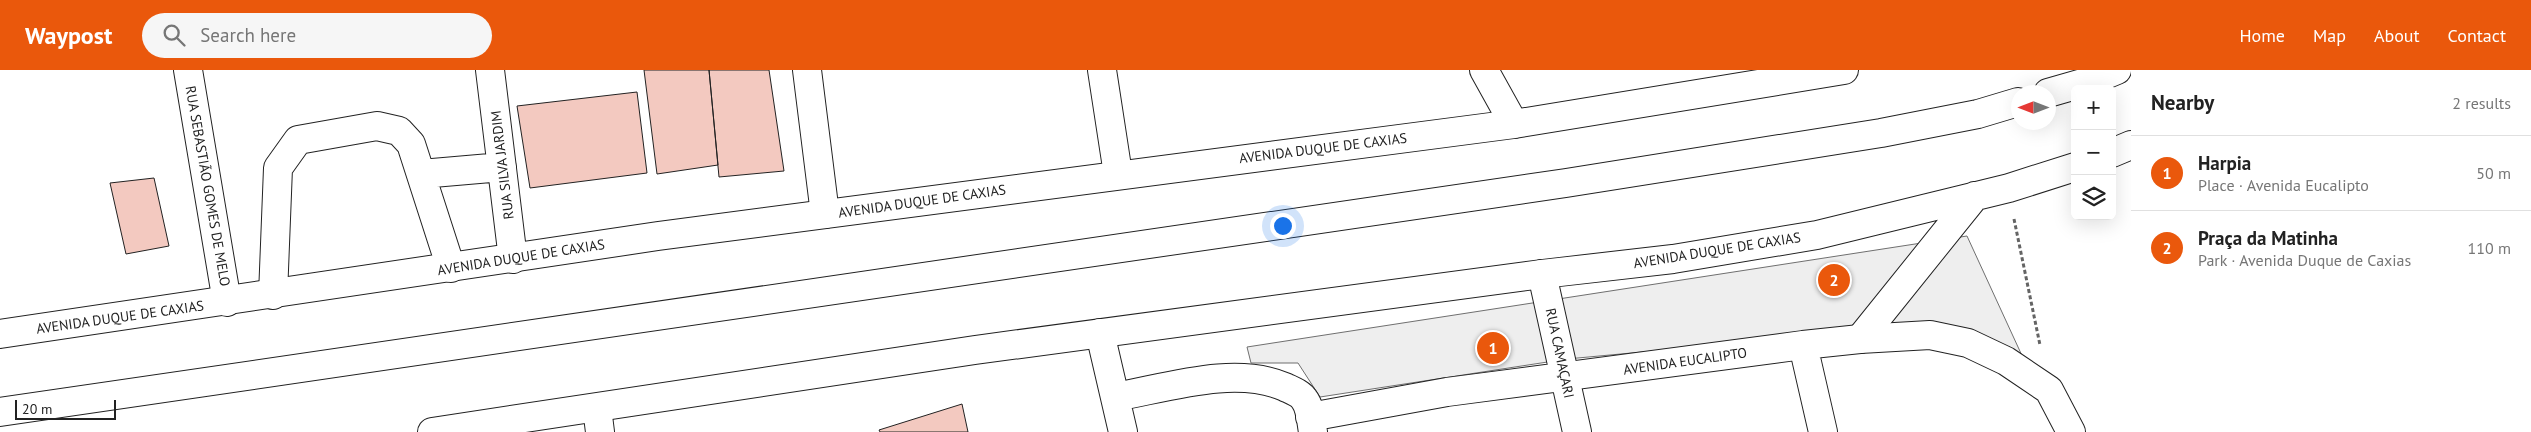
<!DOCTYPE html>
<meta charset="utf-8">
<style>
:root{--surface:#fff;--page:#f6f6f6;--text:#222;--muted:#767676;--line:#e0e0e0;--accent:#ea580c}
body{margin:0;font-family:"PT Sans",sans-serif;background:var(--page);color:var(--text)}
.controls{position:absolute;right:15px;top:15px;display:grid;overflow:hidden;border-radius:8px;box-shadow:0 5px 20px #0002}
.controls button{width:45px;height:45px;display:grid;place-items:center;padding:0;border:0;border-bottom:1px solid var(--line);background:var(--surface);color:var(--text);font:25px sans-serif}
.compass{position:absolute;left:2011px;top:15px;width:45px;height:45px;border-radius:50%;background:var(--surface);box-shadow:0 5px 20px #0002;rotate:270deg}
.scale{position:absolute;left:15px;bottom:12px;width:101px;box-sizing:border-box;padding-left:5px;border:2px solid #222;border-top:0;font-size:14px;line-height:18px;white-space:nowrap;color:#222;-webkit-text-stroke:4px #fff;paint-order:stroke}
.you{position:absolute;left:1282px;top:155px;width:18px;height:18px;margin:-12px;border:4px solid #fff;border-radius:50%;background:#1a73e8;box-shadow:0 0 0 8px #1a73e833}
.badge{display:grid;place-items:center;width:32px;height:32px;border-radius:50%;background:var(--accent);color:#fff;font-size:16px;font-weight:700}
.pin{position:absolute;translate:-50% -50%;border:2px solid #fff;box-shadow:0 1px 5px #0006}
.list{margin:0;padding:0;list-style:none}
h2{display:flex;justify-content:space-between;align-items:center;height:65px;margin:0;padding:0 20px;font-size:21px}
h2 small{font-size:16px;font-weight:400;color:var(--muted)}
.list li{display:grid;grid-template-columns:32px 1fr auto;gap:15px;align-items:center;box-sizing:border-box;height:75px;padding:0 20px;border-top:1px solid var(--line)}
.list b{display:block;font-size:19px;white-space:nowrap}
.list p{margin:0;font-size:16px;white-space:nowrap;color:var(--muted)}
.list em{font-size:16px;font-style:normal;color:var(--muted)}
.icon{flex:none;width:28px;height:28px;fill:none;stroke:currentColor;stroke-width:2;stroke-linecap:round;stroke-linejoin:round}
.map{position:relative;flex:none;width:2131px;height:362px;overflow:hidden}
header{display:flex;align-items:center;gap:30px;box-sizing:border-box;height:70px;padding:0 25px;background:var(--accent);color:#fff}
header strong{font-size:24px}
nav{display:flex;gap:28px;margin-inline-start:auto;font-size:18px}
.search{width:350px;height:45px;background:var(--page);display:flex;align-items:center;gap:12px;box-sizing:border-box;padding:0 18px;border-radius:28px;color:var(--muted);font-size:19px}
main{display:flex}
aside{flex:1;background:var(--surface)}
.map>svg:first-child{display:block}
.green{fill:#eee;stroke:#6f6f6f}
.building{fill:#f3c9c0;stroke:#222}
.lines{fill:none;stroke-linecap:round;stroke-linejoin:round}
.minor-casing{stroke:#222;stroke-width:30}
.highway-casing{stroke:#222;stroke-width:30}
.path{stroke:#646464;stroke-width:3;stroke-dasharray:4 2.5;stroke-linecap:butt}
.minor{stroke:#fff;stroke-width:28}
.highway{stroke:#fff;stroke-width:28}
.labels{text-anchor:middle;stroke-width:4;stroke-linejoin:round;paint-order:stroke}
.street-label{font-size:14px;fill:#222;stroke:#fff}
</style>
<header>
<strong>Waypost</strong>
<div class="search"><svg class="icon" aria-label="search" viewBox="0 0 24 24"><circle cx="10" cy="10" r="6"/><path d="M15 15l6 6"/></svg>Search here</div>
<nav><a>Home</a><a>Map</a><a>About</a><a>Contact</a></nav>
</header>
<main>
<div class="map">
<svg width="2131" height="362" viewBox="0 0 2131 362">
<rect width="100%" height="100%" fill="#fff"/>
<path class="green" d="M1967 166 2024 290 1932 255 1567 289 1320 327 1298 293H1251L1247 277Z"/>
<path class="building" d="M644 0H709L718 95 657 104Z
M709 0H769L784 101 719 107Z
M637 22 647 103 530 118 517 36Z
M154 108 169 176 126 184 110 113Z
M962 334 968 362H880L879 360Z"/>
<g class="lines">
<defs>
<path id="minor" d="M188 0 227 232
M490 0 513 189
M807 0 825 144
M1102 0 1118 104
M1484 0 1514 54
M2048 23 2093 10 2117 0
M421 104 502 97
M1542 204 1577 362
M273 225 278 98 298 70 377 56 399 61 411 74 451 198
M1100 263 1123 362
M1803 275 1823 362
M1115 327C1166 318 1235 295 1285 317 1291 320 1300 323 1304 329 1311 338 1311 352 1313 362
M597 338 600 362
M0 342 1566 113 1881 63 1978 44 2018 32
M1310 347 1447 322 1803 275 1860 269 1930 265 1968 273 2006 291 2049 320 2071 362"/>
<path id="highway" d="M2112 83 2131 75
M0 264 658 166 1514 54 1844 0
M1860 269 1975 126
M432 362 975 280 1542 204 1673 189 1817 165 2009 118 2075 97"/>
</defs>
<use href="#minor" class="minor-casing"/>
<use href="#highway" class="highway-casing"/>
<path class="path" d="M2014 149 2040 275"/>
<use href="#minor" class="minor"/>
<use href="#highway" class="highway"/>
</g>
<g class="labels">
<g class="street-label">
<text transform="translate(1323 78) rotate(-7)" y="5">AVENIDA DUQUE DE CAXIAS</text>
<text transform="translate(502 95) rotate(-97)" y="5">RUA SILVA JARDIM</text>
<text transform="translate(208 116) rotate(80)" y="5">RUA SEBASTIÃO GOMES DE MELO</text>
<text transform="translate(922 131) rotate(-8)" y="5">AVENIDA DUQUE DE CAXIAS</text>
<text transform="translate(1717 180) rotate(-9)" y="5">AVENIDA DUQUE DE CAXIAS</text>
<text transform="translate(521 187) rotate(-9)" y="5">AVENIDA DUQUE DE CAXIAS</text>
<text transform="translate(120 247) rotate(-8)" y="5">AVENIDA DUQUE DE CAXIAS</text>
<text transform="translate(1560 283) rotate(78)" y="5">RUA CAMAÇARI</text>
<text transform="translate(1685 291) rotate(-8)" y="5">AVENIDA EUCALIPTO</text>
</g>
</g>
</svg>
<div class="controls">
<button>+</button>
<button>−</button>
<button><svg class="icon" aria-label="layers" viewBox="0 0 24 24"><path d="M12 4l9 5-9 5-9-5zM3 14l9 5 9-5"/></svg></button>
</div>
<svg class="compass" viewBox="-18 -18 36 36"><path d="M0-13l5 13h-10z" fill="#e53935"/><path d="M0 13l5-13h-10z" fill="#767676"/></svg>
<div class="scale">20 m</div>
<div class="you"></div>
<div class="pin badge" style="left:1493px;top:278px">1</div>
<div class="pin badge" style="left:1834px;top:210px">2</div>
</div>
<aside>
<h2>Nearby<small>2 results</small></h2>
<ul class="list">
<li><span class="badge">1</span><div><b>Harpia</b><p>Place · Avenida Eucalipto</p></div><em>50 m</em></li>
<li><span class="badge">2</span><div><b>Praça da Matinha</b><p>Park · Avenida Duque de Caxias</p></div><em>110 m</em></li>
</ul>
</aside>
</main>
